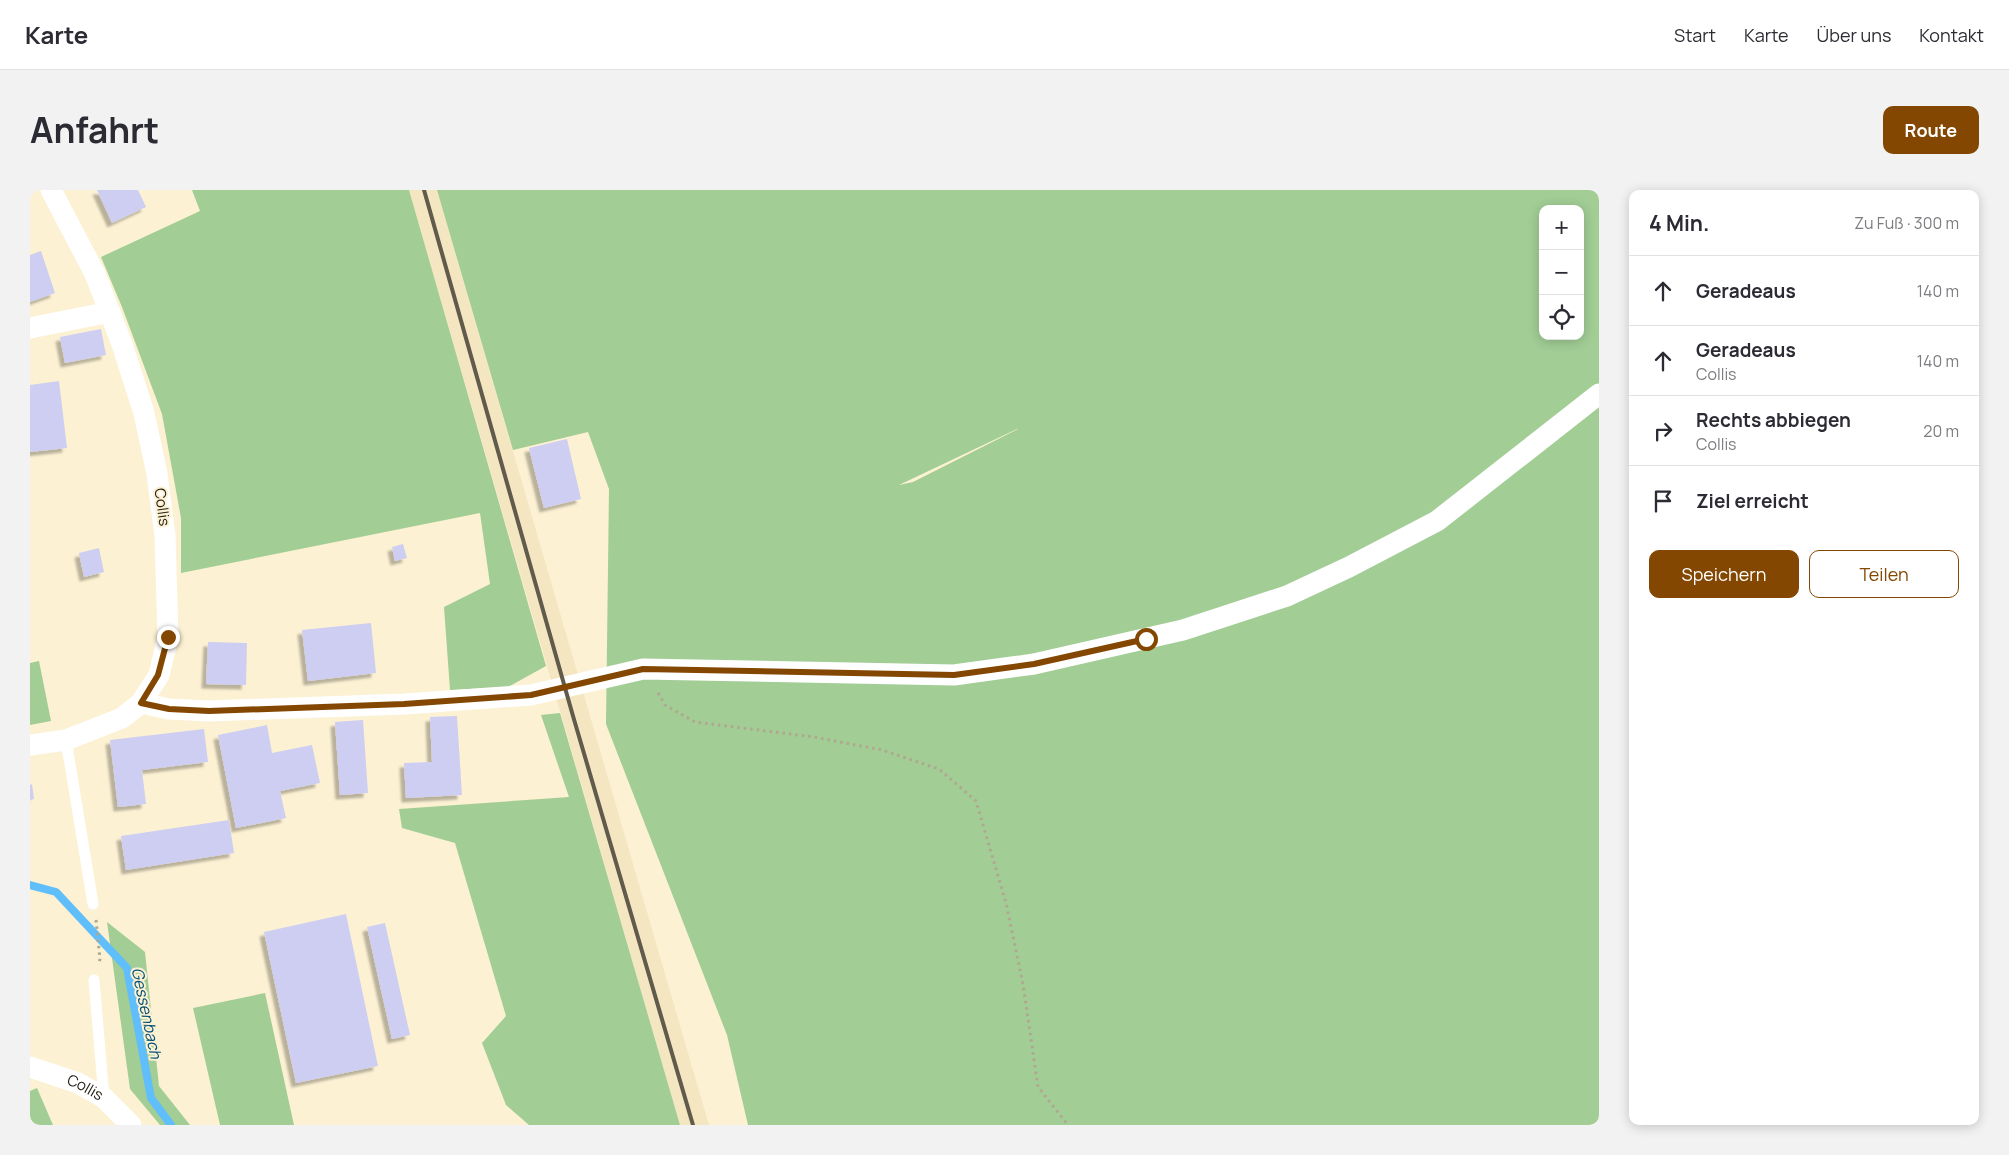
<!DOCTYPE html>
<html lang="de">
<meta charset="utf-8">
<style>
:root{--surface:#fff;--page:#f2f2f3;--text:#2b2b33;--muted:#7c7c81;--line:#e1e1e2;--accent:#834702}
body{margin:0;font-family:Manrope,sans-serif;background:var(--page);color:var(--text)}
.controls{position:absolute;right:15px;top:15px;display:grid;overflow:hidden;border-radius:10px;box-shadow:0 2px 12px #0003}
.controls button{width:45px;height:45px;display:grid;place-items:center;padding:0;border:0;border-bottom:1px solid var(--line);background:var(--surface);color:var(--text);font:25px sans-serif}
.stop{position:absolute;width:15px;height:15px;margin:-11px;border:4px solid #834702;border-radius:50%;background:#fff}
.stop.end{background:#834702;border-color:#fff;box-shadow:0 1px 5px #0008}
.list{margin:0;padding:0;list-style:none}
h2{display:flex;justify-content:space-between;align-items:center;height:65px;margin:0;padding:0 20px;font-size:21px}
h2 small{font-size:16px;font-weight:400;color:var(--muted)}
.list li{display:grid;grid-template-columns:32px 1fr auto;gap:15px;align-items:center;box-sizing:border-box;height:70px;padding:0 20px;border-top:1px solid var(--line)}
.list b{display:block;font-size:19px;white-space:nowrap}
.list p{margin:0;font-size:16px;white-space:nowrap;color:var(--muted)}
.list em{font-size:16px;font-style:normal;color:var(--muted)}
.actions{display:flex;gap:10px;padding:15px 20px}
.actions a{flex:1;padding:11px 0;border:1px solid var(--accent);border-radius:10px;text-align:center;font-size:18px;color:var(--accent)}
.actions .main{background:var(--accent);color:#fff}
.icon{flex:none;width:28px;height:28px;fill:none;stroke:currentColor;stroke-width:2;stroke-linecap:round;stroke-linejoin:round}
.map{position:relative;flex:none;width:1569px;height:935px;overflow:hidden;border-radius:10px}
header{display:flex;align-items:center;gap:30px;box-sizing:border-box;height:70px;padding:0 25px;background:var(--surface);border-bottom:1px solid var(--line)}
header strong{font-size:24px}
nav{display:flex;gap:28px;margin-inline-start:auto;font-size:18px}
.intro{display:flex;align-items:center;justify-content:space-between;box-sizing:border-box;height:120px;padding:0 30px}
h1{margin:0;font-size:35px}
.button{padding:12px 22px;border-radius:10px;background:var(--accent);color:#fff;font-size:18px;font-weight:700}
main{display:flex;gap:30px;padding:0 30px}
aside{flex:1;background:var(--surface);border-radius:10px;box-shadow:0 2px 12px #0003}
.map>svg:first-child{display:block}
.built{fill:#f5e6c2}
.green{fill:#a2cd95;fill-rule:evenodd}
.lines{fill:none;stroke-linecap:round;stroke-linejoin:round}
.stream{stroke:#60befa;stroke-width:8}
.building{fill:#cecef2;filter:url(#shadow)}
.path{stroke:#b0a790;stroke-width:3;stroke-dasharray:2.5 4;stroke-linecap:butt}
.service{stroke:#fff;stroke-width:11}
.minor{stroke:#fff;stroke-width:21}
.rail{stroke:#615b4b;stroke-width:4}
.route{stroke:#834702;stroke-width:6}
.labels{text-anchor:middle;stroke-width:4;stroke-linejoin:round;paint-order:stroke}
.street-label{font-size:15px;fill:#211d12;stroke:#fcf1d3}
.water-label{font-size:16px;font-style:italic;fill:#035178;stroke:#fcf1d3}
</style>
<header>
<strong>Karte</strong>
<nav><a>Start</a><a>Karte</a><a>Über uns</a><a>Kontakt</a></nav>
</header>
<div class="intro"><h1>Anfahrt</h1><a class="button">Route</a></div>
<main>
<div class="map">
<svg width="1569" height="935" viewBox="0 0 1569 935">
<defs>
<filter id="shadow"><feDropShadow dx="-4.5" dy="4.5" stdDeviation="1" flood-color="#0004"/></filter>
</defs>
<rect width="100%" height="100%" fill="#fcf1d3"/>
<path class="built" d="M379 0H407L679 935H650Z"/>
<path class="green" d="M162 0H379L516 476 478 497 420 500 414 417 460 394 450 323 151 383V328L132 224 92 117 71 67 170 21Z
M407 0H1569V935H718L697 845 576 534 579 299 558 242 483 260ZM1513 19H1550V146H1513ZM988 239 883 292 869 295 987 239Z
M9 471 21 531 0 535V473Z
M530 523 650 935H499L476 915 452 853 476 826 425 653 372 638 369 619 539 607 511 525Z
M77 732 115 762 129 896 160 935H130L100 899Z
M235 803 264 935H190L163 818Z
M7 898 23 935H0V901Z"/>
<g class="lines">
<path class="stream" d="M0 695 26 702 97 778 121 908 141 935"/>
</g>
<path class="building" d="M67 0H108L116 17 82 33Z
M11 61 25 103 0 112V65Z
M71 139 76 165 35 173 30 147Z
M29 191 37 258 0 262V195Z
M537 249 551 309 514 318 499 258Z
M373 354 377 368 365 371 362 357Z
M69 358 74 382 54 387 49 363Z
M341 433 346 483 278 491 272 440Z
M178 452 217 453 216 495 176 494Z
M427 526 432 605 376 608 374 573 402 572 400 527Z
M333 530 338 603 310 605 305 532Z
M237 535 242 563 282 555 290 593 250 601 256 628 206 638 188 545Z
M174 539 178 572 112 580 116 614 88 617 80 550Z
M2 594 4 609 0 610V595Z
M199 630 204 663 96 680 91 646Z
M316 724 348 876 266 893 234 742Z
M355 733 380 845 362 849 337 737Z"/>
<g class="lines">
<path class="path" d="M628 503 635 515 665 532 784 547 852 560 909 579 946 611 976 713 993 794 1008 897 1038 935
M66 730 70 769 69 773"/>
<path class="service" d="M36 550 63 714
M64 790 74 908"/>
<g class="minor">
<path d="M0 138 80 122"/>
<path d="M111 513 139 519 179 521 374 514 501 505 613 479 924 485 1004 474 1153 440 1257 406 1319 377 1407 331 1569 204"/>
<path d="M0 555 36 550 92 528 111 513 129 485 138 447 135 345 127 284 114 223 92 154 65 84 21 0"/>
<path id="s1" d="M0 877 48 893 74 908 101 935"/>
</g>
<path class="rail" d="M394 0 543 526 663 935"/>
</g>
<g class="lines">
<path class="route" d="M138 447 128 485 111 513 139 519 179 521 374 514 501 505 613 479 924 485 1004 474 1116 449"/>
</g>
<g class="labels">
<g class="street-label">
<text transform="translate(132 317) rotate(82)" y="5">Collis</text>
<text dy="5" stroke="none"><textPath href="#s1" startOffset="59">Collis</textPath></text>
</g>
<g class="water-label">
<text transform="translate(117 823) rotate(78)" y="6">Gessenbach</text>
</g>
</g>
</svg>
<div class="controls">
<button>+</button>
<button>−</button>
<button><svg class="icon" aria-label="locate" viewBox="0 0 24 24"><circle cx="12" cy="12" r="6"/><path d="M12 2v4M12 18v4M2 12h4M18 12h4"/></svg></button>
</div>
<div class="stop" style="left:1116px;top:449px"></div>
<div class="stop end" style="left:138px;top:447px"></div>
</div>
<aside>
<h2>4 Min.<small>Zu Fuß · 300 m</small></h2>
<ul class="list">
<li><svg class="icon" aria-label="ahead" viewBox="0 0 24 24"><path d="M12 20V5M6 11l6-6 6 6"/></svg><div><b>Geradeaus</b></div><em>140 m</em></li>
<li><svg class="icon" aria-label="ahead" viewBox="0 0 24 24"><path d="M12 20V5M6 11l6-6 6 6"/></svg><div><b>Geradeaus</b><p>Collis</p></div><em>140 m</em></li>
<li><svg class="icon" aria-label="right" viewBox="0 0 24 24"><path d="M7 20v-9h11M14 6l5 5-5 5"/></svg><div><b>Rechts abbiegen</b><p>Collis</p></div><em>20 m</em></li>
<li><svg class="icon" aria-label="arrive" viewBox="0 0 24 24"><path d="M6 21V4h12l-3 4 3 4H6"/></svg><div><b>Ziel erreicht</b></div></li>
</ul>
<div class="actions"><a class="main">Speichern</a><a>Teilen</a></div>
</aside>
</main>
